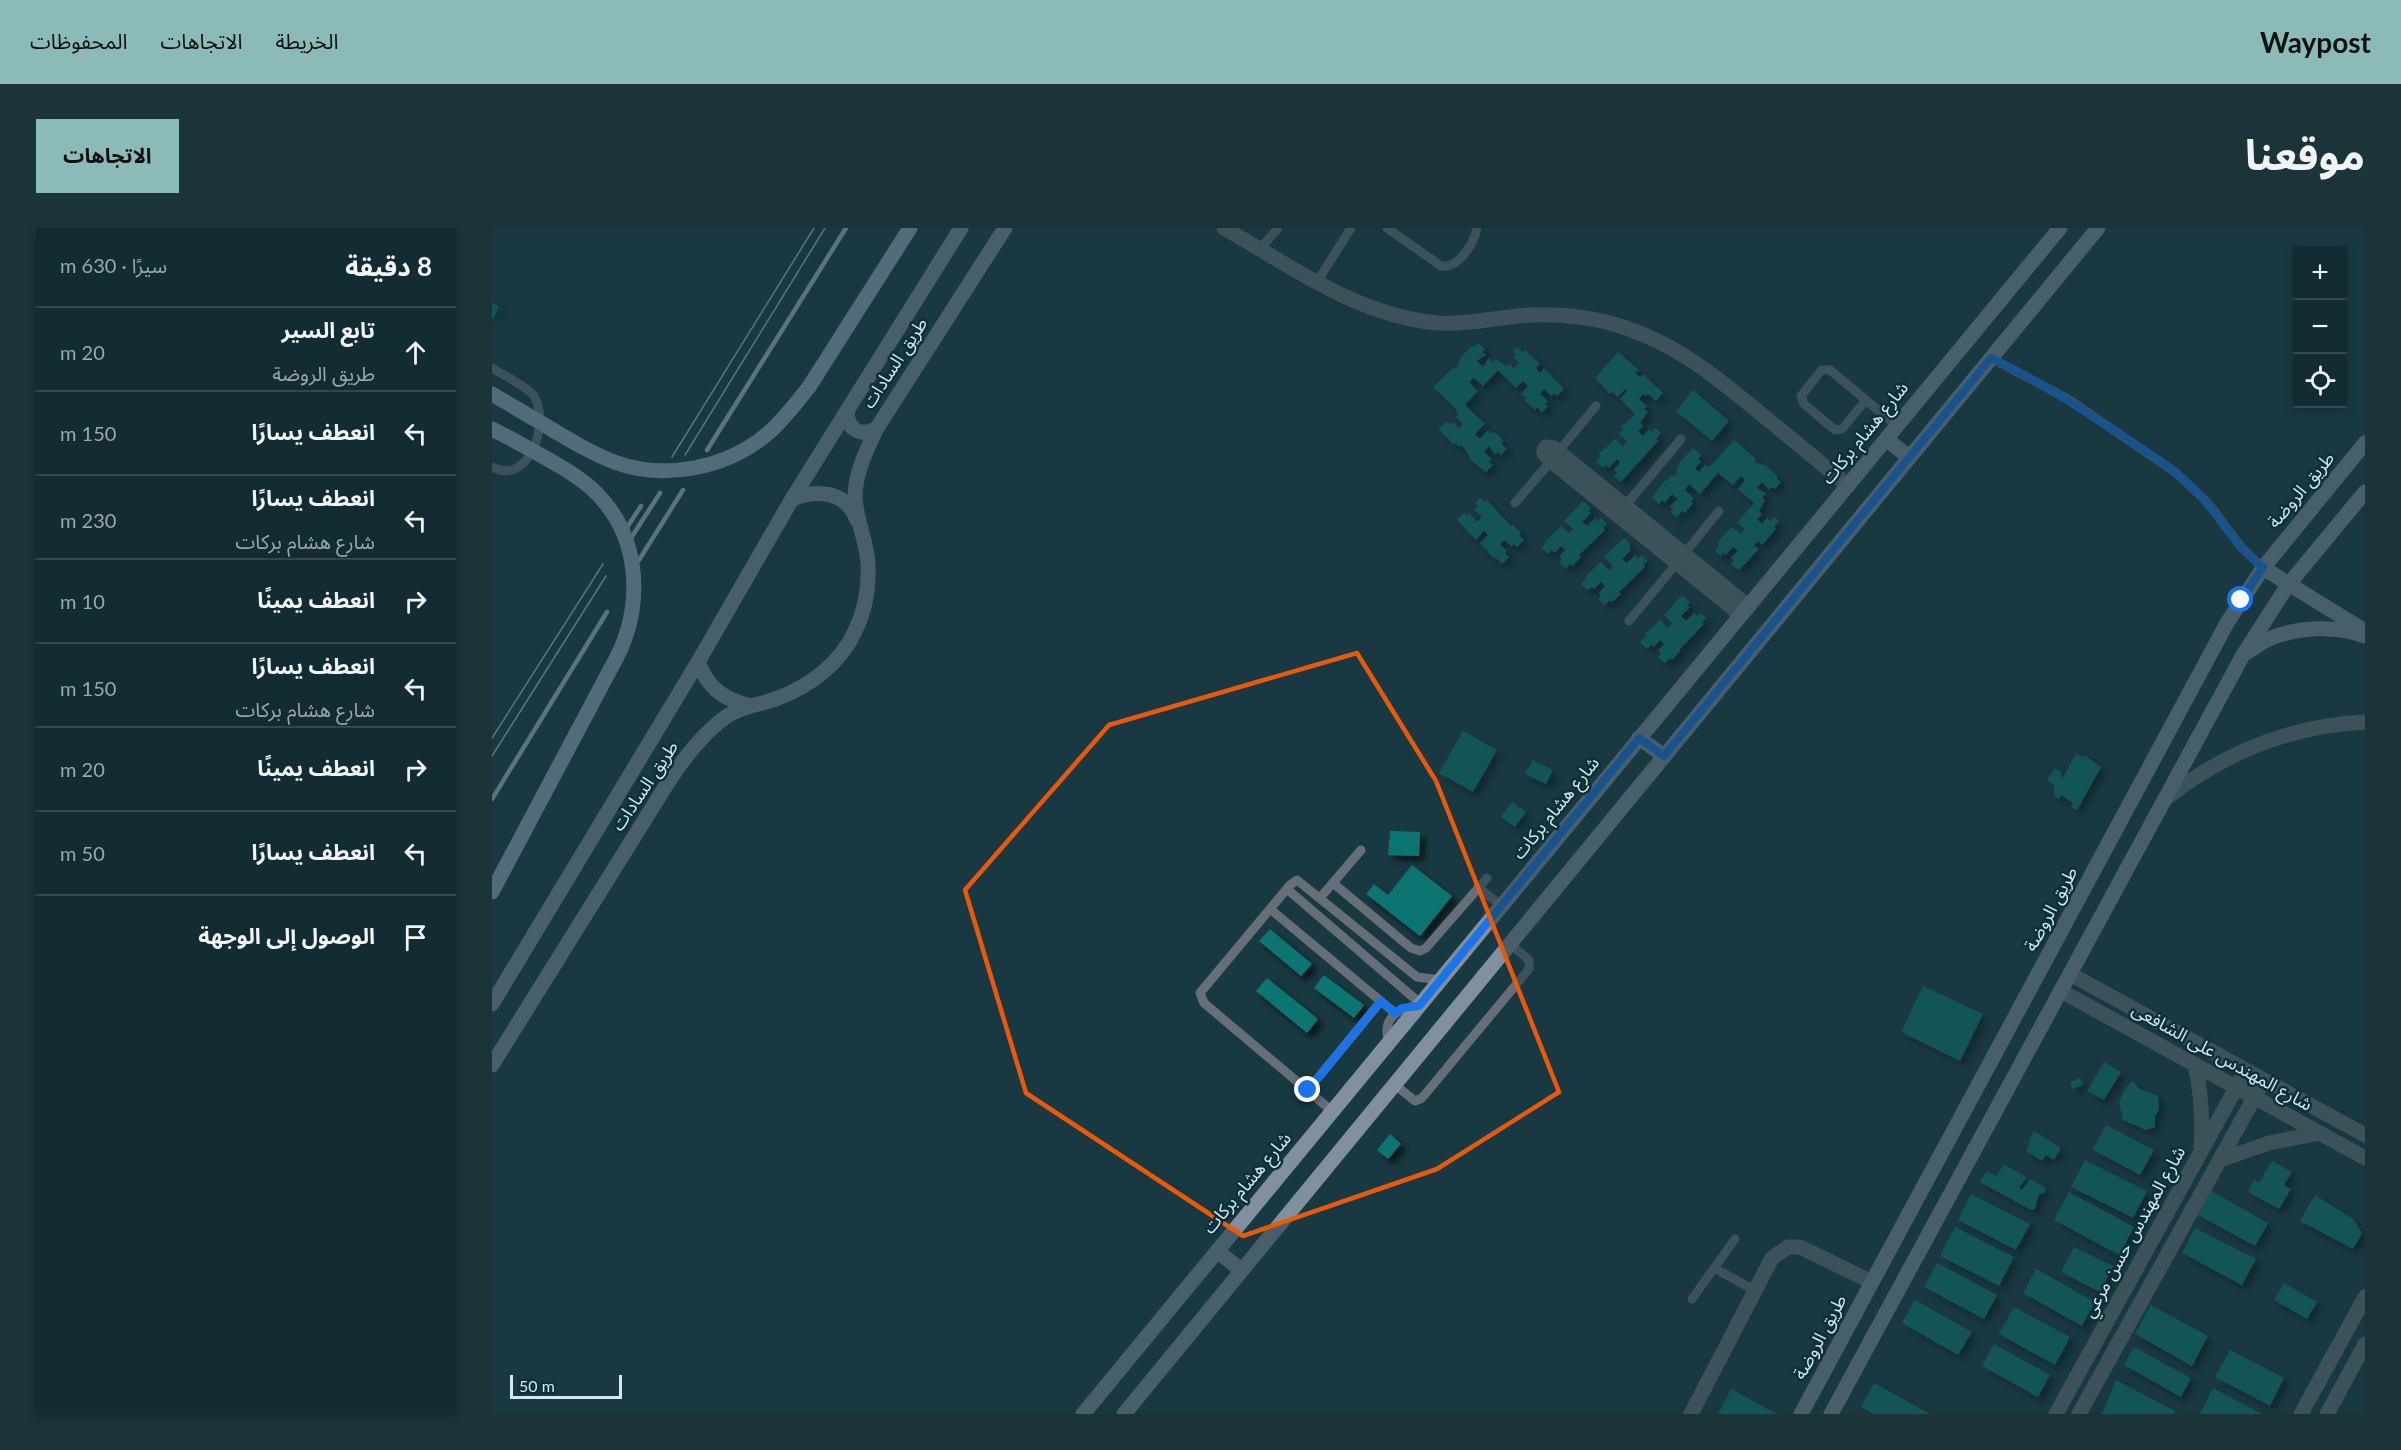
<!DOCTYPE html>
<html lang="ar">
<meta charset="utf-8">
<style>
:root{--surface:#132b32;--page:#1c333a;--text:#f1f3f6;--muted:#9da7ac;--line:#32474d;--accent:#8bbbb9}
body{margin:0;font-family:Lato,"Noto Sans Arabic",sans-serif;background:var(--page);color:var(--text);direction:rtl}
.controls{position:absolute;right:18px;top:18px;display:grid;overflow:hidden;border-radius:0px;box-shadow:0 3px 9px #0003}
.controls button{width:54px;height:54px;display:grid;place-items:center;padding:0;border:0;border-bottom:2px solid var(--line);background:var(--surface);color:var(--text);font:30px sans-serif}
.scale{position:absolute;left:18px;bottom:15px;width:112px;box-sizing:border-box;padding-left:6px;border:3px solid #d6e8ee;border-top:0;font-size:16px;line-height:21px;white-space:nowrap;color:#d6e8ee;-webkit-text-stroke:4px #0d2f38;paint-order:stroke}
.stop{position:absolute;width:18px;height:18px;margin:-14px;border:4px solid #1a73e8;border-radius:50%;background:#fff}
.stop.end{background:#1a73e8;border-color:#fff;box-shadow:0 2px 6px #0008}
.list{margin:0;padding:0;list-style:none}
h2{display:flex;justify-content:space-between;align-items:center;height:78px;margin:0;padding:0 24px;font-size:26px}
h2 small{font-size:20px;font-weight:400;color:var(--muted)}
.list li{display:grid;grid-template-columns:39px 1fr auto;gap:18px;align-items:center;box-sizing:border-box;height:84px;padding:0 24px;border-top:2px solid var(--line)}
.list b{display:block;font-size:22px;white-space:nowrap}
.list p{margin:0;font-size:20px;white-space:nowrap;color:var(--muted)}
.list em{font-size:20px;font-style:normal;color:var(--muted)}
.icon{flex:none;width:33px;height:33px;fill:none;stroke:currentColor;stroke-width:2;stroke-linecap:round;stroke-linejoin:round}
.map{position:relative;flex:none;width:1873px;height:1186px;overflow:hidden;direction:ltr;border-radius:0px}
header{display:flex;align-items:center;gap:36px;box-sizing:border-box;height:84px;padding:0 30px;background:var(--accent);color:#111}
header strong{font-size:28px}
nav{display:flex;gap:33px;margin-inline-start:auto;font-size:21px}
.intro{display:flex;align-items:center;justify-content:space-between;box-sizing:border-box;height:144px;padding:0 36px}
h1{margin:0;font-size:42px}
.button{padding:15px 27px;border-radius:0px;background:var(--accent);color:#111;font-size:21px;font-weight:700}
main{display:flex;gap:36px;padding:0 36px}
aside{flex:1;background:var(--surface);border-radius:0px;box-shadow:0 3px 9px #0003}
.map>svg:first-child{display:block}
.building{fill:#107571;filter:url(#shadow)}
.lines{fill:none;stroke-linecap:round;stroke-linejoin:round}
.lane{stroke:#666f78;stroke-width:9}
.street{stroke:#666f78;stroke-width:15}
.secondary{stroke:#818f9e;stroke-width:15}
.primary{stroke:#96a8bc;stroke-width:15}
.tram{stroke:#a7bcc3;stroke-width:1.5}
.rail{stroke:#a7bcc3;stroke-width:4.5}
.primary-bridge{stroke:#96a8bc;stroke-width:15}
.route{stroke:#1a73e8;stroke-width:8}
.marked{fill:none;stroke:#e8590c;stroke-width:4.5;stroke-linejoin:round}
.labels{text-anchor:middle;stroke-width:5;stroke-linejoin:round;paint-order:stroke}
.street-label{font-size:18px;fill:#d6e8ee;stroke:#0d2f38}
</style>
<header>
<strong>Waypost</strong>
<nav><a>الخريطة</a><a>الاتجاهات</a><a>المحفوظات</a></nav>
</header>
<div class="intro"><h1>موقعنا</h1><a class="button">الاتجاهات</a></div>
<main>
<div class="map">
<svg width="1873" height="1186" viewBox="0 0 1873 1186">
<defs>
<filter id="shadow"><feDropShadow dx="5.5" dy="5.5" stdDeviation="3" flood-color="#0009"/></filter>
</defs>
<rect width="100%" height="100%" fill="#193942"/>
<path class="building" d="M0 74 7 79 0 92Z
M986 115 993 121 990 124 994 127 985 133 991 139 997 130 1001 134 1004 131 1014 138 1017 136 1022 140 1027 135 1022 130 1024 127 1021 124 1025 119 1031 124 1033 122 1048 136 1044 140 1048 145 1052 140 1072 161 1065 168 1062 166 1059 168 1052 161 1048 166 1056 173 1053 176 1056 178 1050 185 1045 179 1043 182 1032 172 1034 170 1029 166 1036 158 1031 153 1024 160 1006 142 991 158 982 150 977 154 986 163 973 177 993 196 983 206 988 211 996 202 1000 206 1002 204 1012 213 1009 215 1015 221 1009 227 1006 224 1003 227 997 218 992 224 1000 231 997 234 1001 237 994 244 977 231 978 229 970 217 968 219 963 215 962 217 947 201 955 193 958 196 961 194 967 200 971 196 964 189 967 186 964 184 965 182 941 159 962 139 964 141 969 129 981 117 982 119Z
M1126 124 1147 142 1143 145 1148 149 1151 146 1171 165 1164 173 1156 166 1154 168 1151 166 1147 171 1155 178 1152 181 1156 184 1148 194 1151 198 1146 203 1151 208 1157 201 1160 204 1163 200 1169 205 1164 211 1166 213 1129 254 1122 248 1125 245 1122 242 1128 234 1125 231 1117 240 1114 237 1112 240 1104 234 1109 228 1107 226 1123 211 1131 218 1135 213 1127 206 1131 201 1129 199 1143 186 1128 171 1135 163 1133 161 1126 169 1120 164 1118 166 1103 150Z
M1201 162 1237 193 1220 213 1184 183Z
M1242 212 1264 231 1262 234 1274 238 1286 248 1284 250 1289 254 1283 261 1280 259 1277 262 1270 254 1265 260 1274 265 1270 270 1273 272 1267 283 1270 286 1265 291 1270 296 1275 290 1278 293 1282 289 1287 293 1282 299 1284 301 1270 317 1266 313 1262 318 1267 321 1247 342 1239 336 1242 333 1239 330 1246 323 1241 319 1234 327 1231 325 1229 328 1223 322 1227 317 1225 315 1240 299 1249 306 1253 301 1245 295 1262 275 1246 261 1253 252 1249 248 1241 257 1226 245 1208 266 1197 256 1193 262 1202 270 1199 274 1201 275 1193 285 1190 283 1185 289 1178 284 1181 281 1178 278 1186 271 1180 266 1173 275 1170 272 1167 276 1160 270 1173 252 1174 253 1180 247 1182 249 1186 244 1184 242 1188 237 1186 236 1201 220 1209 227 1206 231 1209 234 1203 240 1207 244 1213 237 1216 239 1220 237Z
M988 269 993 274 995 272 1019 298 1020 296 1029 305 1027 307 1032 312 1025 319 1022 316 1019 318 1012 312 1008 316 1015 323 1013 325 1017 329 1010 336 1003 329 1002 331 988 315 996 307 992 303 984 312 965 292 972 285 975 288 977 285 985 294 990 289 982 281 986 278 983 275Z
M1091 273 1099 280 1096 283 1099 285 1090 294 1095 298 1103 290 1106 294 1109 290 1115 296 1111 300 1113 302 1087 327 1089 329 1081 338 1078 336 1074 341 1067 335 1070 331 1067 329 1073 322 1069 318 1063 325 1060 322 1056 326 1049 320 1055 313 1054 312 1069 298 1077 305 1081 301 1072 293Z
M1132 310 1139 317 1137 320 1139 322 1130 331 1135 335 1143 327 1146 331 1150 327 1155 333 1151 337 1153 339 1127 364 1129 366 1120 374 1118 372 1113 377 1106 371 1109 368 1107 365 1113 358 1109 354 1102 361 1100 359 1096 362 1089 356 1095 349 1094 348 1109 334 1117 342 1121 338 1112 329Z
M1190 367 1198 374 1195 377 1198 379 1189 388 1194 393 1202 385 1205 388 1209 385 1214 390 1210 395 1212 396 1187 422 1188 423 1180 432 1178 430 1173 435 1166 429 1169 426 1166 423 1172 416 1168 412 1162 419 1159 417 1155 421 1148 414 1155 408 1153 406 1168 392 1176 400 1180 395 1172 387Z
M971 503 1005 522 981 564 947 545Z
M1584 526 1591 529 1592 527 1609 539 1585 582 1579 579 1581 575 1569 567 1567 571 1562 568V557L1555 552 1563 540 1569 544 1570 551Z
M1041 532 1061 542 1054 556 1033 546Z
M1020 574 1034 584 1023 599 1009 589Z
M898 603 928 604 927 628 896 627Z
M920 637 960 668 928 708 874 666 882 656 896 667Z
M778 701 820 736 809 748 767 713Z
M832 747 872 777 862 790 822 760Z
M775 750 826 791 815 805 764 763Z
M1431 758 1491 786 1468 833 1409 804Z
M1612 834 1629 844 1612 872 1595 863Z
M1589 850 1591 857 1580 861 1578 854Z
M1640 853 1648 861 1666 868 1667 881 1663 888V899L1654 902 1631 892 1627 874 1633 861Z
M1614 897 1662 922 1648 947 1601 922Z
M1542 903 1569 920 1562 932 1554 927 1550 933 1534 923 1538 915 1536 914Z
M898 906 909 916 896 931 885 922Z
M1593 932 1655 963 1641 990 1579 959Z
M1780 933 1800 944 1792 957 1799 961 1787 981 1756 964 1762 952 1767 955Z
M1512 937 1535 949 1527 960 1530 962 1538 951 1554 960 1552 965 1547 966 1543 981 1539 982 1488 954 1495 943 1504 948Z
M1719 963 1776 995 1763 1018 1706 987Z
M1577 964 1642 999 1627 1027 1562 992Z
M1479 966 1538 996 1524 1022 1466 992Z
M1823 967 1861 991 1870 1005 1861 1021 1808 993Z
M1463 999 1522 1029 1507 1058 1448 1028Z
M1703 1000 1764 1031 1750 1057 1690 1025Z
M1582 1019 1621 1038 1608 1064 1569 1044Z
M1445 1035 1505 1067 1492 1091 1432 1059Z
M1544 1041 1603 1074 1590 1098 1531 1065Z
M1792 1055 1825 1074 1815 1091 1782 1072Z
M1423 1072 1480 1104 1466 1127 1410 1095Z
M1659 1077 1716 1108 1700 1138 1643 1106Z
M1522 1079 1578 1109 1563 1137 1507 1106Z
M1502 1116 1558 1147 1546 1169 1490 1138Z
M1642 1119 1699 1150 1689 1169 1632 1137Z
M1738 1122 1792 1150 1778 1178 1723 1149Z
M1624 1152 1683 1183 1682 1186H1610Z
M1382 1155 1438 1186H1381L1369 1179Z
M1721 1160 1770 1186H1708Z
M1239 1161 1285 1186H1226Z"/>
<g class="lines">
<path class="lane" d="M895 0 949 38C967 41 982 15 985 0
M768 21 786 0
M825 54 859 0
M1499 130 1576 171 1683 244 1715 274 1749 319 1771 340
M0 140C11 147 36 159 42 168 59 196 36 259 0 239
M1374 172 1350 201 1343 202 1312 176 1309 168 1327 145 1330 142H1338L1405 198
M1066 224 1104 178
M1023 275 1059 233
M1133 278 1189 211
M1192 326 1227 283
M1137 393 1185 335
M841 655 919 720 928 723 934 720 995 650
M986 659 1009 678
M795 661 929 776
M828 670 869 622
M778 681 903 785
M897 814C889 791 906 779 927 778
M902 856 923 873 930 870 1037 741V732L1018 716
M816 862 889 773
M840 883 712 775 708 765 798 657 805 652 925 749 948 752
M1222 1040 1264 1063
M1200 1071 1243 1011"/>
<path class="street" d="M732 0C800 39 866 88 946 95 977 97 1006 89 1037 87 1067 86 1102 89 1131 99 1185 116 1225 150 1268 185 1297 209 1327 233 1356 258
M1249 387 1059 233 1052 226V222L1054 219 1062 220 1256 378
M1672 572C1732 524 1797 498 1873 494
M1578 746 1873 907
M1569 763 1873 930
M1703 836C1709 864 1711 890 1709 919
M1728 932 1777 915 1828 905
M1199 1186 1280 1030 1296 1019H1308L1380 1054
M1564 1186 1754 842
M1587 1186 1772 852
M1809 1186 1873 1069
M1835 1186 1873 1116"/>
<path class="secondary" d="M355 186C357 203 370 209 385 200
M1394 211 1417 229
M300 271C326 261 354 263 365 292
M1771 340 1873 403
M1754 425C1762 420 1770 414 1779 410 1807 399 1844 397 1873 408
M206 434C216 459 229 470 255 477
M1147 510 1172 528
M0 776 206 434 300 271 469 0
M0 837 175 556C191 531 211 505 235 488 252 477 269 477 286 470 318 458 349 435 363 403 373 383 377 358 376 336 375 314 364 292 363 269 363 245 375 221 385 200L513 0
M725 1023 749 1042
M591 1186 1568 0
M632 1186 1606 0
M1309 1186 1735 395 1771 340 1873 215
M1339 1186 1751 427 1796 357 1873 264"/>
<path class="primary" d="M317 159 418 0
M0 166 39 189
M0 201 25 214
M0 664 119 440"/>
<path class="tram" d="M193 227 333 0
M180 229 322 0
M0 510 111 336
M0 528 114 348"/>
<path class="rail" d="M215 222 354 0
M134 301 149 278
M139 310 168 265
M147 332 191 262
M0 571 115 384"/>
<path class="primary-bridge" d="M39 189C67 205 95 224 125 235 174 252 234 240 274 207 291 193 303 176 317 159
M25 214C49 228 77 241 99 260 151 307 153 382 119 440"/>
</g>
<g class="lines">
<path class="route" d="M816 862 889 773 903 785 910 780 927 778 1147 510 1172 528 1499 130C1545 152 1587 179 1629 207 1653 223 1678 238 1699 258 1726 283 1741 318 1771 339L1749 372"/>
</g>
<path d="M0 0H1873V1186H0ZM865 425 944 553 1067 864 945 941 751 1008 534 865 473 662 617 497Z" fill="#193942" fill-opacity=".55" fill-rule="evenodd"/>
<path class="marked" d="M865 425 944 553 1067 864 945 941 751 1008 534 865 473 662 617 497Z"/>
<g class="labels">
<g class="street-label">
<text transform="translate(403 135) rotate(-57)" y="6">طريق السادات</text>
<text transform="translate(1373 205) rotate(-51)" y="6">شارع هشام بركات</text>
<text transform="translate(1809 262) rotate(-50)" y="6">طريق الروضة</text>
<text transform="translate(153 558) rotate(-56)" y="6">طريق السادات</text>
<text transform="translate(1064 580) rotate(-51)" y="6">شارع هشام بركات</text>
<text transform="translate(1559 681) rotate(-62)" y="6">طريق الروضة</text>
<text transform="translate(1730 829) rotate(29)" y="6">شارع المهندس على الشافعى</text>
<text transform="translate(755 955) rotate(-50)" y="6">شارع هشام بركات</text>
<text transform="translate(1642 1004) rotate(-61)" y="6">شارع المهندس حسن مرعي</text>
<text transform="translate(1328 1109) rotate(-62)" y="6">طريق الروضة</text>
</g>
</g>
</svg>
<div class="controls">
<button>+</button>
<button>−</button>
<button><svg class="icon" aria-label="locate" viewBox="0 0 24 24"><circle cx="12" cy="12" r="6"/><path d="M12 2v4M12 18v4M2 12h4M18 12h4"/></svg></button>
</div>
<div class="scale">50 m</div>
<div class="stop" style="left:1749px;top:372px"></div>
<div class="stop end" style="left:816px;top:862px"></div>
</div>
<aside>
<h2>8 دقيقة<small>سيرًا · 630 m</small></h2>
<ul class="list">
<li><svg class="icon" aria-label="ahead" viewBox="0 0 24 24"><path d="M12 20V5M6 11l6-6 6 6"/></svg><div><b>تابع السير</b><p>طريق الروضة</p></div><em>20 m</em></li>
<li><svg class="icon" aria-label="left" viewBox="0 0 24 24"><path d="M17 20v-9H6M10 6l-5 5 5 5"/></svg><div><b>انعطف يسارًا</b></div><em>150 m</em></li>
<li><svg class="icon" aria-label="left" viewBox="0 0 24 24"><path d="M17 20v-9H6M10 6l-5 5 5 5"/></svg><div><b>انعطف يسارًا</b><p>شارع هشام بركات</p></div><em>230 m</em></li>
<li><svg class="icon" aria-label="right" viewBox="0 0 24 24"><path d="M7 20v-9h11M14 6l5 5-5 5"/></svg><div><b>انعطف يمينًا</b></div><em>10 m</em></li>
<li><svg class="icon" aria-label="left" viewBox="0 0 24 24"><path d="M17 20v-9H6M10 6l-5 5 5 5"/></svg><div><b>انعطف يسارًا</b><p>شارع هشام بركات</p></div><em>150 m</em></li>
<li><svg class="icon" aria-label="right" viewBox="0 0 24 24"><path d="M7 20v-9h11M14 6l5 5-5 5"/></svg><div><b>انعطف يمينًا</b></div><em>20 m</em></li>
<li><svg class="icon" aria-label="left" viewBox="0 0 24 24"><path d="M17 20v-9H6M10 6l-5 5 5 5"/></svg><div><b>انعطف يسارًا</b></div><em>50 m</em></li>
<li><svg class="icon" aria-label="arrive" viewBox="0 0 24 24"><path d="M6 21V4h12l-3 4 3 4H6"/></svg><div><b>الوصول إلى الوجهة</b></div></li>
</ul>
</aside>
</main>
